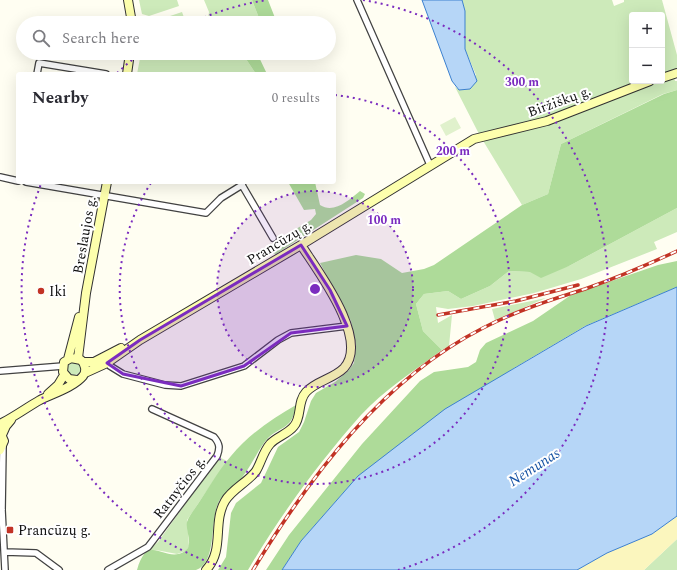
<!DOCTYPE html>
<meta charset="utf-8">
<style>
:root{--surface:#fff;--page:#f2f2f3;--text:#2b2b33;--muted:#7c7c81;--line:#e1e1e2}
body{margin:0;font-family:Spectral,serif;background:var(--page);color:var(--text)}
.controls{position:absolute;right:12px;top:12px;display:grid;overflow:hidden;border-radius:4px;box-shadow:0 4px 16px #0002}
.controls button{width:36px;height:36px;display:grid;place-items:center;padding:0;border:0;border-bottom:1px solid var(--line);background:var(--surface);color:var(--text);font:20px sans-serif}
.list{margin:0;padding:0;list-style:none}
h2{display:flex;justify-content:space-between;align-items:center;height:52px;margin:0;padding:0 16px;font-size:17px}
h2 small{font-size:13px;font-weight:400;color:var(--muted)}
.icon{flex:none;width:22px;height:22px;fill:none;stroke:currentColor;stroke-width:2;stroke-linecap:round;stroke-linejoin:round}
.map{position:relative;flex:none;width:677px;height:570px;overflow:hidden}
.search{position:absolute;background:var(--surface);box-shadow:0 4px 16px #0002;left:16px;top:16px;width:320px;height:44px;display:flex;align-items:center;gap:10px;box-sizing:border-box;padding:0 14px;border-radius:22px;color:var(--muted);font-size:15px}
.panel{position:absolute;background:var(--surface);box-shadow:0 4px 16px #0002;left:16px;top:72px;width:320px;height:112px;border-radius:4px}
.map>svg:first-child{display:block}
.green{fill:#cdeaba}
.forest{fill:#aedb99}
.sand{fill:#fbf6be}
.pitch{fill:#e0f1cc}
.water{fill:#b6d6f7;stroke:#3c80cf}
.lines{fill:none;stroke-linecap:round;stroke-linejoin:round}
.street-casing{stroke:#424242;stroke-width:8}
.secondary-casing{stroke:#313131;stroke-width:10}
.street{stroke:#fff;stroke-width:5.5}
.secondary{stroke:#fdffad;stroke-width:8}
.rail-casing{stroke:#c23325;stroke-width:3.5}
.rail{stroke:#fff;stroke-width:2;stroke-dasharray:6;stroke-linecap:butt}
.marked{fill:#7b2cbf;fill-opacity:0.2;stroke:#7b2cbf;stroke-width:3;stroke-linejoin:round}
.ring{fill:none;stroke:#7b2cbf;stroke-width:2;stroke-dasharray:2 4}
.poi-dot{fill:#c23325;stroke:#fff;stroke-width:1.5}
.labels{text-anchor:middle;stroke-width:4;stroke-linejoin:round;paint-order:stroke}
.street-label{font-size:14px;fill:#0f0f0f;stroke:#fff}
.poi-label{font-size:14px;fill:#0f0f0f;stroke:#fff;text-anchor:start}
.water-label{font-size:15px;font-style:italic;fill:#1653a4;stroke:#fff}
.centre{fill:#7b2cbf;stroke:#fff;stroke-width:2}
.ring-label{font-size:12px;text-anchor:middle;font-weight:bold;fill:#7b2cbf;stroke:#fff;stroke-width:4;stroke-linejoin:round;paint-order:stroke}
</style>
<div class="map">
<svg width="677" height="570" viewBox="0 0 677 570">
<rect width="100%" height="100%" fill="#fffef2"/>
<path class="green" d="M139 0H177L179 6 149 16 142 14Z
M204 0H252L259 18 254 23H192L208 18 209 12Z
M462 0H612L614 6 624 2V0H662L677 55V69L662 74V15H632V81H641L551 117 479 134 455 87 459 90 476 75 465 49V11Z
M182 12 186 23H149Z
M141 53H242L256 74H137Z
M674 77 675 81H677V90L663 94 561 144 548 194 522 205 482 139 607 101Z
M677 208V232L654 242 657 249 581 279 534 293 473 306 448 309 436 307 438 323 452 315 449 346 442 350 423 331 416 304 424 294 448 291 461 299 490 286 509 271 530 272 569 266Z
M546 298 495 320 492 309Z
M67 368a7 7 0 1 1 14 0a7 7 0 1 1-14 0Z
M219 457 227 461 187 520 189 546 186 551 177 554 156 550 146 552 158 542Z
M677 539V570H644Z"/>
<path class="forest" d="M252 0H268L277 23H254L259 18Z
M242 53H257L267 74H256Z
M677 90V208L569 266 541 278 530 272 509 271 490 286 461 299 448 291 424 294 416 304 423 331 442 350C414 371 384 390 361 415 320 461 279 517 248 570H218L226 557 231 513 236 503 261 483 278 447 299 432 304 422 311 401 316 393 335 382 348 371 354 363 356 345 351 321 320 263 356 255 381 259 402 273 424 269 434 265 522 205 548 194 561 144 664 94Z
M288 182H315L320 205C334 214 349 200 360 191L365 194 363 198 276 254 272 253V245L276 241 311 220 316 214 315 209 304 210Z
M677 261V287L585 326 514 368 358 476 301 541 282 570H266L289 535 362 444 420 381 434 372 468 367 476 362 480 350 486 343 533 321 571 295 658 265Z
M296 405C292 433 278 424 264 443 256 454 250 468 241 479 235 486 227 491 221 498 208 515 219 562 196 570 188 570 148 570 137 570 148 530 165 565 185 551 194 545 185 530 187 522 188 518 191 514 193 511 206 493 217 472 231 456 249 434 272 419 296 405Z"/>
<path class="sand" d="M677 516V539L644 570H577L607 553 652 534Z"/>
<path class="pitch" d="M455 117 461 128 446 136 440 125Z"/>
<path class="water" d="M422 0H462L465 11V49L477 81 470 89 459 90 452 81Z
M677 287V516L652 534 607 553 577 570H282L301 541 358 476 445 409 586 326Z"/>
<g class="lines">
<defs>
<path id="street" d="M357 0 430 165
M37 74 39 63 106 74
M0 177 18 181
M26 182 206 213 221 198 242 185 243 182
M242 185 273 238
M106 360 110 366 123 374 165 385 181 386 244 366 278 340 291 333 347 326
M0 371 63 366
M3 447 2 510 5 570
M5 552 36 553 59 570
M108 570 148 547 217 456C220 448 220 444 214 437L152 409"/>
<path id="secondary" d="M128 0 132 23
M127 74 130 53
M662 78 677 73
M78 358 86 293 107 182
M68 359 79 317
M83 362H94L121 348
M85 373 107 363 140 340 301 245 474 139 547 121 650 81
M48 394 58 385 64 375
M0 424C14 417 26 408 40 400 52 394 74 387 83 376 87 371 85 364 81 360L71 358 64 362 63 372 69 379 77 380
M0 432 4 441 0 450
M2 435 6 426 11 420
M206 570C225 550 212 523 225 501 232 489 248 482 256 471 261 463 263 452 270 444 276 437 288 434 294 426 302 417 297 402 306 392 316 381 333 379 344 368 370 339 317 270 301 245"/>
</defs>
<use href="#street" class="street-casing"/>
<use href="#secondary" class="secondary-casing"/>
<use href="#street" class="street"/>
<use href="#secondary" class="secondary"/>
<defs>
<path id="rail" d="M438 315 516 301 578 285
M253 570C310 476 383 379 483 328 516 311 550 300 585 289 616 278 647 265 677 251"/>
</defs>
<use href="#rail" class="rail-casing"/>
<use href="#rail" class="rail"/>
</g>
<path class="marked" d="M301 245 330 290 347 326 291 333 244 366 181 386 123 374 107 363 140 340Z"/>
<circle cx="315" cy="289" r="98" fill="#7b2cbf" fill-opacity=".12"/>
<g class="ring">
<circle cx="315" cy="289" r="98"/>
<path d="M335 95A195 195 0 1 1 151 183"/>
<path d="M232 570A293 293 0 0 1 41 184M117 73A293 293 0 0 1 141 53M193 22A293 293 0 0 1 267 0M363 0A293 293 0 0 1 398 570"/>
</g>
<g class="poi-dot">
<circle cx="41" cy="291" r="4"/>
<rect x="6" y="526" width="8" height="8" rx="2"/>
</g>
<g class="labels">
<g class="street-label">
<text transform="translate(559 101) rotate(-20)" y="5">Biržiškų g.</text>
<text transform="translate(84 235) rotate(-80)" y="5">Breslaujos g.</text>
<text transform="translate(279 242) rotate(-31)" y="5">Prancūzų g.</text>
<text transform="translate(179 487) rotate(-52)" y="5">Ratnyčios g.</text>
</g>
<g class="poi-label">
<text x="49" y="296">Iki</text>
<text x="18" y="535">Prancūzų g.</text>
</g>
<g class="water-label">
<text transform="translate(534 467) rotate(-33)" y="5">Nemunas</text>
</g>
</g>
<circle cx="315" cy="289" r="6" class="centre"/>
<g class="ring-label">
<text x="522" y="86">300 m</text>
<text x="453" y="155">200 m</text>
<text x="384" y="224">100 m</text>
</g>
</svg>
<div class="controls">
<button>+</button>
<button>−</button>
</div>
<div class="search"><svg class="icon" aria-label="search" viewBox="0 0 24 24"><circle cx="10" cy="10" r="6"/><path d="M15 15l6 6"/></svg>Search here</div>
<section class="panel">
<h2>Nearby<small>0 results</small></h2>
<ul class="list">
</ul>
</section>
</div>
